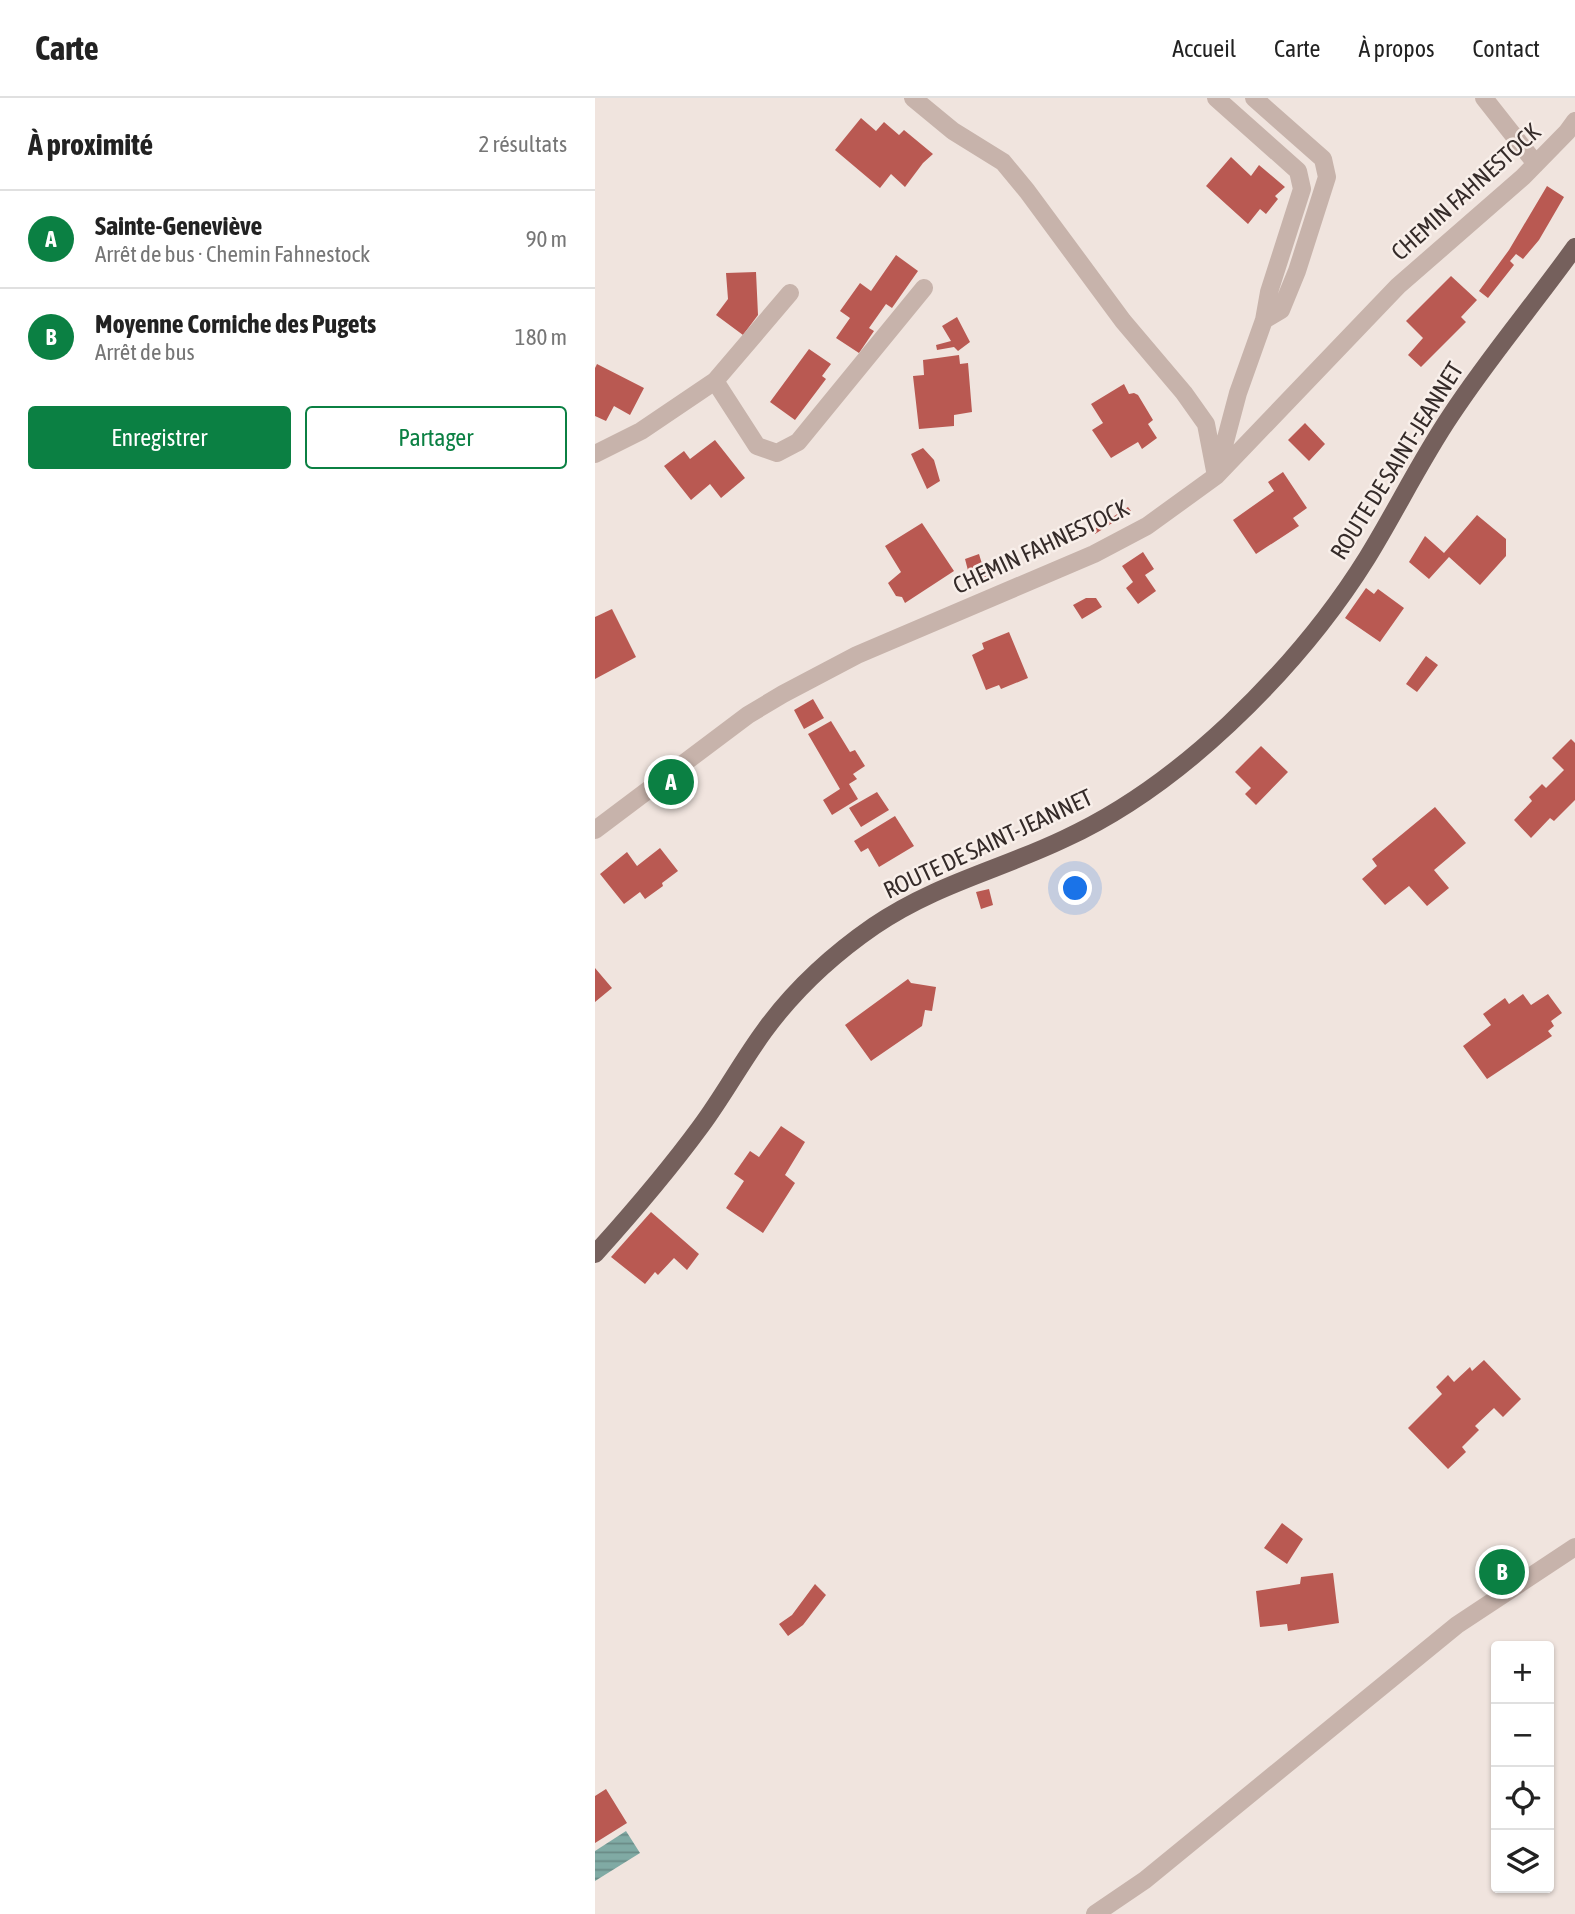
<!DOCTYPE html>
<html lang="fr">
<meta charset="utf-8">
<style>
:root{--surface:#fff;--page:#f2f2f2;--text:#222;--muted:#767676;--line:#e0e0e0;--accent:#0b8043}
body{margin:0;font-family:"Asap Condensed",sans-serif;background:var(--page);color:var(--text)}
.controls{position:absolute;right:21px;bottom:21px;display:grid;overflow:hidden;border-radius:7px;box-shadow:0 2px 5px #0004}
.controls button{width:63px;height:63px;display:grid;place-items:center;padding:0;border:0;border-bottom:2px solid var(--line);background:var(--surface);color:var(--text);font:35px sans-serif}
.you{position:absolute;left:481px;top:791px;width:24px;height:24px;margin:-18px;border:5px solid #fff;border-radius:50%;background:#1a73e8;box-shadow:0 0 0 10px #1a73e833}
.badge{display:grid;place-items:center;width:46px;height:46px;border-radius:50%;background:var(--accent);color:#fff;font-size:23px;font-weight:700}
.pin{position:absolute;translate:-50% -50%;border:4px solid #fff;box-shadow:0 2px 7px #0006}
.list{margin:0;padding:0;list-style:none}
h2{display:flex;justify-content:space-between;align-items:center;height:91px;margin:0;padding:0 28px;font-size:30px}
h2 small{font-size:23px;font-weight:400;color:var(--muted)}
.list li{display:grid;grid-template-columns:46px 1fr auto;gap:21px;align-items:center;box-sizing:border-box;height:98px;padding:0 28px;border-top:2px solid var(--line)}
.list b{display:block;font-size:26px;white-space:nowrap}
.list p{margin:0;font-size:23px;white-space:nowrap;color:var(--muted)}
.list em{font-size:23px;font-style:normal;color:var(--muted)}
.actions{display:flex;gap:14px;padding:21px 28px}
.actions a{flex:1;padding:16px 0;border:2px solid var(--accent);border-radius:7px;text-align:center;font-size:24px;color:var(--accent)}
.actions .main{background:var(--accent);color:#fff}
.icon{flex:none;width:38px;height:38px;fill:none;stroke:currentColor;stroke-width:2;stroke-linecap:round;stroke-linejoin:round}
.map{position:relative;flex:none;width:980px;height:1816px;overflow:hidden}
header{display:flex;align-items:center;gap:42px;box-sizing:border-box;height:98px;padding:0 35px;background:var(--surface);border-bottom:2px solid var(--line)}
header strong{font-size:33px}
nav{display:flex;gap:38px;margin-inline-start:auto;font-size:24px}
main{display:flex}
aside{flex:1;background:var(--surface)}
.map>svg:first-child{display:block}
.water{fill:url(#water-rules)}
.building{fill:#b95952}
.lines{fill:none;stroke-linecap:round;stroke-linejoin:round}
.minor{stroke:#c7b3ab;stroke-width:18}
.major{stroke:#75605c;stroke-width:18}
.labels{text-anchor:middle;stroke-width:5;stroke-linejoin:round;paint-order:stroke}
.street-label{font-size:24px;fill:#352b29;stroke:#f8efea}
</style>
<header>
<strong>Carte</strong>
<nav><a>Accueil</a><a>Carte</a><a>À propos</a><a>Contact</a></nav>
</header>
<main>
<aside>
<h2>À proximité<small>2 résultats</small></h2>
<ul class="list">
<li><span class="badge">A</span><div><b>Sainte-Geneviève</b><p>Arrêt de bus · Chemin Fahnestock</p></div><em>90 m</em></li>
<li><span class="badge">B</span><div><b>Moyenne Corniche des Pugets</b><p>Arrêt de bus</p></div><em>180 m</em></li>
</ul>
<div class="actions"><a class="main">Enregistrer</a><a>Partager</a></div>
</aside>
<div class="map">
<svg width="980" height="1816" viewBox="0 0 980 1816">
<defs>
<pattern id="water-rules" width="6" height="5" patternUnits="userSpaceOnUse" patternTransform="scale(1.75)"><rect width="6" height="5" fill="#80aaa4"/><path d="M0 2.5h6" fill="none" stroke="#6a8b86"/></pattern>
</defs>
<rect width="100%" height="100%" fill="#f0e4de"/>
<path class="water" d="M31 1733 45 1755 0 1783V1753Z"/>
<path class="building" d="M266 20 281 33 289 24 304 37 309 32 338 56 328 65 310 89 296 76 285 90 240 52Z
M636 59 656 78 664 67 690 89 680 98 683 101 671 116 665 111 653 126 611 88Z
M952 88 969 99 944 142 928 161 921 156 915 163 919 167 893 200 884 193 914 152Z
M301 157 323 173 297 210 291 206 274 230 279 233 264 255 241 240 255 220 245 213 265 185 276 193Z
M161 174 163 217 148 237 121 217 133 201 131 175Z
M856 178 882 202 866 219 871 224 826 269 813 257 828 240 811 223Z
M362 219 375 244 363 253 359 249 342 252 341 247 356 243 347 228Z
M214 251 236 266 227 278 231 281 200 322 175 304Z
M364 257 365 266 373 265 377 314 359 317V328L324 331 318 278 329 277 328 262Z
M2 266 49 290 35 317 19 308 11 323 0 318V270Z
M529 286 534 296 539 295 543 297 558 322 553 326 562 340 547 351 543 344 516 360 497 332 508 325 496 306Z
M710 325 730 346 714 363 693 342Z
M120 342 150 380 126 400 115 386 96 402 69 368 89 353 95 361Z
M328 350 339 362 345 383 332 391 316 356Z
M688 374 712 410 698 420 704 428 661 456 638 422 679 393 673 384Z
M533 409 536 413 500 436 498 432Z
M882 417 911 441V458L885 487 854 459 834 481 814 464 830 438 849 455Z
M327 425 359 473 310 505 307 499 301 498 293 485 306 474 290 448Z
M548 454 559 471 550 477 561 493 543 506 531 490 538 484 527 468Z
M384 456 391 479 376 484 370 461Z
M771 490 779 496 783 491 809 510 785 544 750 520Z
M491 500H501L507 509 487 521 478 507Z
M17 511 41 559 0 581V519Z
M414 534 433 580 406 591 404 587 391 592 377 557 389 551 387 545Z
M831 558 843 567 822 594 811 586Z
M218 601 229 620 209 631 199 612Z
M236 623 255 654 260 652 270 668 258 676 262 681 254 686 263 701 237 717 228 702 245 691 213 636Z
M976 641 980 645V702L959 723 955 720 936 740 919 722 937 703 934 699 947 686 951 690 969 672 957 660Z
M666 648 693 674 661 707 650 696 656 690 640 674Z
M282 694 294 712 266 729 254 710Z
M840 709 871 745 839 772 854 790 832 808 814 788 790 807 767 781 782 768 777 761Z
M300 718 319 748 284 769 273 750 266 754 259 743Z
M65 750 83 773 67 785 68 788 50 801 45 794 29 806 5 776 32 754 42 768Z
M394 791 398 807 386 811 381 794Z
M0 870 17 890 0 904Z
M313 881 316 885 341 889 337 913 330 912 327 928 276 963 250 927Z
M928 896 936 907 953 896 967 915 956 923 959 928 953 933 957 938 892 981 868 948 896 927 888 916 910 900 914 906Z
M186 1028 210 1044 190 1077 200 1085 168 1135 131 1110 149 1083 139 1076 155 1053 164 1059Z
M56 1114 104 1156 92 1172 79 1160 63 1177 60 1174 50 1186 16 1159Z
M889 1262 926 1301 908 1319 899 1310 880 1328 884 1332 867 1349 871 1354 853 1371 813 1330 847 1296 841 1289 853 1277 859 1284 875 1269 877 1273Z
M687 1425 708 1441 692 1466 669 1450Z
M738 1475 744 1525 693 1533 692 1526 665 1529 661 1493 705 1486 706 1479Z
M220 1486 231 1497 208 1527 193 1538 184 1526 197 1517Z
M11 1691 32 1725 0 1745V1698Z"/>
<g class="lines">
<path class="minor" d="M318 0 358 33 408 64 432 93 528 223 589 295 611 326 621 378
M621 0 703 73 707 91 674 194 669 222
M889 0 941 66
M120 283 162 348 182 355 203 344 329 190
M0 356 46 333 120 283 195 195
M622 374 643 295 669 222 686 212 702 173 732 79 728 61 659 0
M0 732 153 617 188 596 262 557 499 456 552 428 621 378 803 188 928 79 972 34 980 23
M500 1816 550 1782 862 1527 980 1449"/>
<path class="major" d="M0 1156C37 1115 73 1073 106 1028 129 997 147 963 170 932 200 891 237 857 279 828 341 786 404 772 469 741 530 713 585 672 634 626 686 577 734 521 772 460 801 413 825 363 856 317 894 259 940 205 980 149"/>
</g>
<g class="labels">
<g class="street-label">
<text transform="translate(871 94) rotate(-42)" y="8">CHEMIN FAHNESTOCK</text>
<text transform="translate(802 363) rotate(-58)" y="8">ROUTE DE SAINT-JEANNET</text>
<text transform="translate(446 449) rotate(-25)" y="8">CHEMIN FAHNESTOCK</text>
<text transform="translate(393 746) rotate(-25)" y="8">ROUTE DE SAINT-JEANNET</text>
</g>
</g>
</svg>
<div class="controls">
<button>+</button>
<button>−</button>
<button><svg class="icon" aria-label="locate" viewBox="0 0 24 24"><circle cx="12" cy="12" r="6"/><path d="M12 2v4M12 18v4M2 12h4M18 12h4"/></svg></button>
<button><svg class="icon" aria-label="layers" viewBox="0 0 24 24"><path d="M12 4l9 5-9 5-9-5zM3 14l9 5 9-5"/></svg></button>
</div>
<div class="you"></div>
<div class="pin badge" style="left:76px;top:684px">A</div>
<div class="pin badge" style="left:907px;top:1474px">B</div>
</div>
</main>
